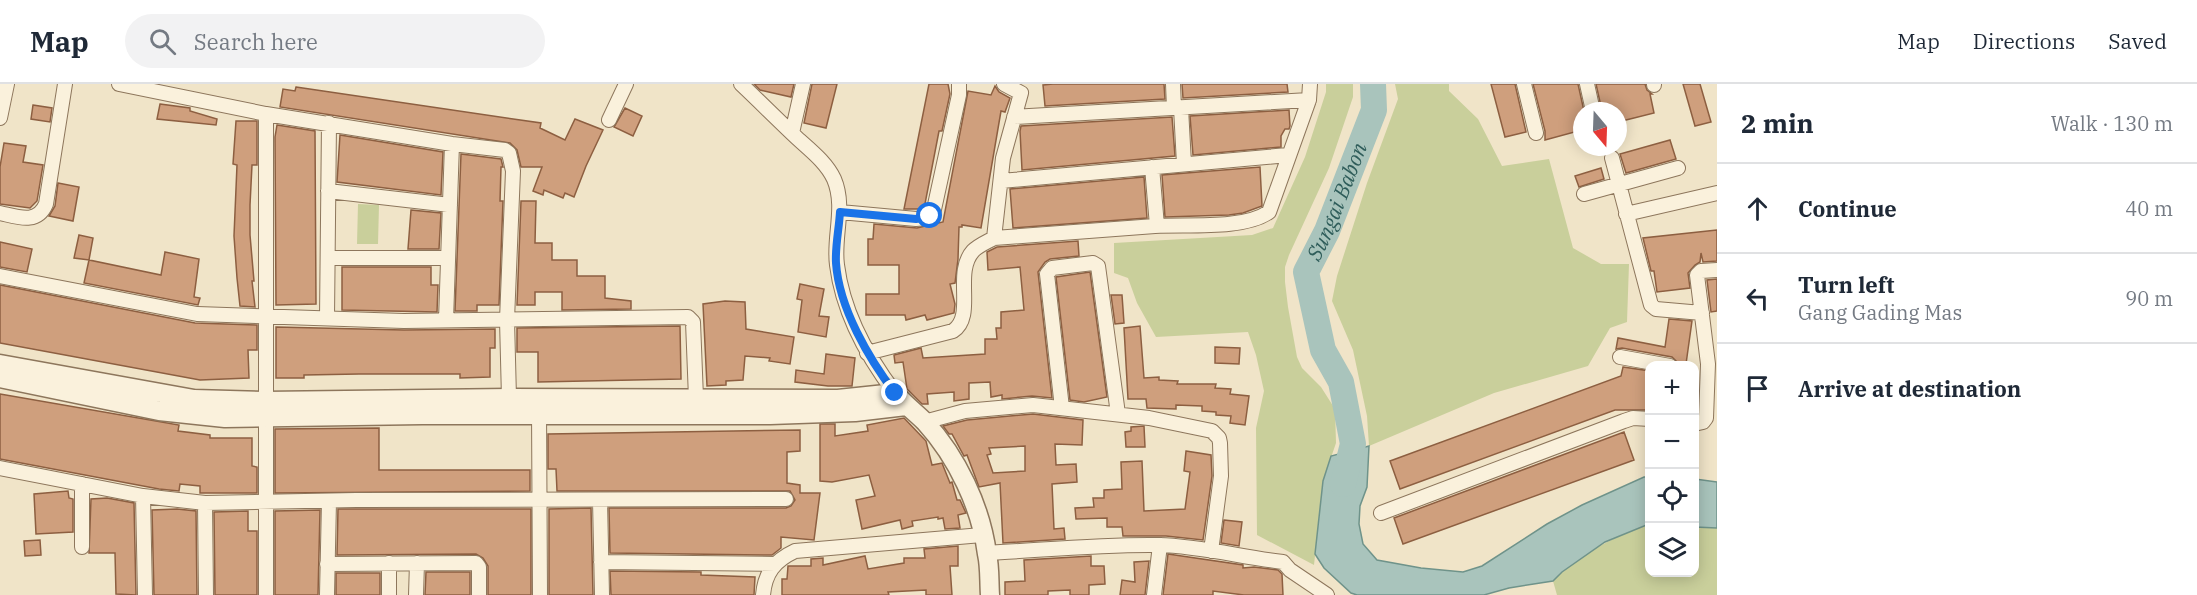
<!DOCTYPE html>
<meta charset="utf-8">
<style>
:root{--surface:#fff;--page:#f2f2f3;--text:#1f2937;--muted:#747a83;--line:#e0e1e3}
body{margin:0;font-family:"IBM Plex Serif",serif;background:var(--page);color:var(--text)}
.controls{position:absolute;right:18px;bottom:18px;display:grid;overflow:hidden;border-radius:12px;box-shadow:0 3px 15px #0003}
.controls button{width:54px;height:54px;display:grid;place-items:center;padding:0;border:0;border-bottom:2px solid var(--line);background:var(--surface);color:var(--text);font:30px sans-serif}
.compass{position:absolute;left:1573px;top:18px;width:54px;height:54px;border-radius:50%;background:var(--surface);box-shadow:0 3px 15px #0003;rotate:161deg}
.stop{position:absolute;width:18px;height:18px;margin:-14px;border:4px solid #1a73e8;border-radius:50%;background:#fff}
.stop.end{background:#1a73e8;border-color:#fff;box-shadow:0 2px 6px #0008}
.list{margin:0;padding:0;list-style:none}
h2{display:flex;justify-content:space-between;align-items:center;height:78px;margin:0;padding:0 24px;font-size:26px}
h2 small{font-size:20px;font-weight:400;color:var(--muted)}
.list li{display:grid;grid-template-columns:39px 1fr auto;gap:18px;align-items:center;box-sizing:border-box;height:90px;padding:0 24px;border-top:2px solid var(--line)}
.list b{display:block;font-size:22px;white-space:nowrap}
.list p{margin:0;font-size:20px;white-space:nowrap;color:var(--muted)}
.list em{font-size:20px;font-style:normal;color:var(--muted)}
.icon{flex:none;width:33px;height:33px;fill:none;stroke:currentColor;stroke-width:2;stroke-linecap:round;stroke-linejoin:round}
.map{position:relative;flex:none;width:1717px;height:511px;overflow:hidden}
header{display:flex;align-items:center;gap:36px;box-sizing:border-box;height:84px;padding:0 30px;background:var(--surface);border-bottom:2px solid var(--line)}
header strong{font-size:28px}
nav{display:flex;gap:33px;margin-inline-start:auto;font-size:21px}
.search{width:420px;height:54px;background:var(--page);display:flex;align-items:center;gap:15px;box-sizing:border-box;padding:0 21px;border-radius:33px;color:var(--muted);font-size:22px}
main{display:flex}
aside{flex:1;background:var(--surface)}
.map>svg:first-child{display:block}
.green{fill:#c9cf9b}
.water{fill:#a9c4bc;stroke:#6f938a;stroke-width:1.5}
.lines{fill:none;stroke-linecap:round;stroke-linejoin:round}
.river{stroke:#a9c4bc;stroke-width:26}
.building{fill:#cf9f7d;stroke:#8d5f41;stroke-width:1.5;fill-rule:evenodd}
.minor-casing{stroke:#8d765c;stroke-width:16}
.tertiary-casing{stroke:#8d765c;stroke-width:21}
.minor{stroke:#faf1dc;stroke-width:14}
.tertiary{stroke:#faf1dc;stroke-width:18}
.route{stroke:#1a73e8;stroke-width:8}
.labels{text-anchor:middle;stroke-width:4.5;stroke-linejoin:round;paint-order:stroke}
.water-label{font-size:21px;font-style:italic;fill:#2f5d5a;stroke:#f7eed8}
</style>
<header>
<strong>Map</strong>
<div class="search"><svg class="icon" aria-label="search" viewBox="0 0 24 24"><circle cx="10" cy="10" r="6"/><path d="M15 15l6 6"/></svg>Search here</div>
<nav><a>Map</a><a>Directions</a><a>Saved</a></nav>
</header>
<main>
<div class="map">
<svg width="1717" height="511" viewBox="0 0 1717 511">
<rect width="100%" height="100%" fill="#f0e4c8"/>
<path class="green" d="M1326 0H1353V13L1329 84 1289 171 1285 183V198L1288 223 1297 273 1302 284 1321 303 1335 325 1336 359 1323 397 1314 481 1257 451 1256 344 1264 307 1256 271 1248 248 1156 253 1137 219 1128 194 1114 189V159L1252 151 1273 144 1305 73 1326 8Z
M1395 0H1449V7L1478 35 1502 82 1549 75 1573 164 1601 180H1629L1627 238 1610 244 1588 282 1494 309 1369 362 1367 332 1353 266 1332 217 1337 192 1367 99 1398 15Z
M358 120 379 121 378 160H357Z
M1647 440H1649L1650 488H1694L1695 443 1717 444V511H1557L1553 497C1579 470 1613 454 1647 440Z"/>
<path class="water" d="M1369 362 1367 403 1360 422 1359 440 1363 460 1377 476 1421 484 1463 488 1482 482 1547 440 1582 421 1644 393H1649V440L1605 458 1562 488 1553 497 1509 504 1484 511H1357L1351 509 1324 484 1315 470 1323 397 1331 372Z
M1695 395 1717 398V444L1695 443Z"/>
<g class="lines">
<path class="river" id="s1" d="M1343 400 1353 360 1341 298 1323 266 1306 188 1327 147 1374 26 1373 0"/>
</g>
<path class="building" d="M754 0H794L791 13 760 6Z
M812 0H837L826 44 804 39Z
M929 0H948L950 10 942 47H939L924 125H904Z
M1053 0H1164L1165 15 1045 22 1043 1Z
M1182 0H1287L1288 8 1183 14Z
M1491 0H1515L1526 48 1505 53Z
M1533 0H1578L1584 27H1582V46L1545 56V47Z
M1596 0H1645L1647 6 1652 10H1650L1654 29 1618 38V27H1602Z
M1683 0H1700L1711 38 1695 42Z
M995 2 999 8 1010 14 1005 28 1001 27 981 144 962 141V143H959L958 175 955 199 950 200 955 220 954 229 927 236 925 231 906 236 905 231H866V210H899V181H868V155H873L874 140 917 144 943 138 968 7 991 11Z
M296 3 541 39 540 44 565 56 575 35 603 46 586 82 574 113 565 109 563 114 544 106 543 111 533 107 542 83H521L517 66 510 59 280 23 283 5 295 7Z
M160 20 190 24V27L217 35 216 41 157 35Z
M33 21 52 24 50 38 31 35Z
M625 24 642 32 633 52 614 43Z
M1289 26 1290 42 1289 45H1285L1281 52V63L1193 71 1190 32Z
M1172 33 1175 72 1022 86 1020 47 1021 42Z
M236 37H257V81H252L250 121V151L254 197H252L255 223 240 222 237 194 234 152 237 81 233 80Z
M277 41 315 47 316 220 276 221 275 53Z
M340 51 443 68 441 111 337 98Z
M1670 56 1676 75 1626 89 1620 70Z
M4 59 26 62 23 78 43 81 37 117 30 124 0 120V83Z
M461 70 501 75 503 83H501L500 117H503L499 221H477V227H455Z
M1260 83 1262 122 1243 129 1229 131 1165 133 1162 91Z
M1601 84 1604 95 1579 103 1575 92Z
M1144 93 1147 134 1013 144 1010 105Z
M58 99 79 103 73 137 49 132 55 122Z
M521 117H536L535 159H552V176H577V192H605V214L631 217V225L562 226V208H535V221H517Z
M411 126 441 129 439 165H408Z
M1717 146V177L1703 178 1701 169 1700 178 1695 181 1688 189 1690 204 1657 208 1654 187H1651L1643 154Z
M79 151 93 154 89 176 74 174Z
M1078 157 1079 172 1050 175 1045 178 1038 188 1052 314 1032 312 1002 315V311L991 313 990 298 969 299V315L954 317V308L927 310 928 320H922L907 305 903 278 895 279 894 271 921 264 923 274 985 270V255H997L996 244H1001V228L1024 226 1020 183 988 186 987 168 997 163Z
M0 158 32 165 27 188 0 183Z
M165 168 199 175 194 213 200 214 198 221 84 199 89 176 161 191Z
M342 183H431V201H438L437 228 342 226Z
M1090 188 1107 313 1084 318 1070 316 1056 193Z
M1717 195V227L1711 228 1707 196Z
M800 200 824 205 819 232 829 233 826 253 798 248 802 216 797 215Z
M0 201 195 239 257 241V266H248L249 294 200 296 0 259Z
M1111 211H1122L1124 239 1115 240Z
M725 217 745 218 746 245 794 253 790 280 769 277 770 274 745 272 743 296 726 297V301L707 302 703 220Z
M1669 235 1692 237 1686 280 1678 279 1672 273 1622 264 1616 265 1618 254 1665 263Z
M680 242 681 295 538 298V268H517V244Z
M1140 242 1144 294 1159 293V296L1178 297 1177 300H1216L1215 304 1231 305 1230 310 1249 312 1245 341 1230 339 1231 332 1216 331V328L1202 327V322L1176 321V325L1147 324 1146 315H1128L1124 244Z
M276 243 404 246 495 245V264H490V293L460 294V290H359L304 291V294H276Z
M1215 263 1240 264 1239 280 1215 279Z
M826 270 855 274 852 302H828L795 298 796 286 824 290Z
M1623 283 1650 287V326H1615L1400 405 1390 377 1621 292Z
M0 310 179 341 178 347 210 351V354H252V382L257 383V409H200V402L180 400 179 407 159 405 0 375Z
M1033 330 1083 336 1082 361 1055 360 1056 381 1076 380 1077 398 1052 400 1054 445 1064 444 1065 455 1003 459 1000 399 979 403 967 371 964 372 952 350H949L943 342 967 336ZM1025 362V387L993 389 987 371 991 370 989 364Z
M904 334 926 357 932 381 942 379 950 399 952 398 957 416H960L966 429 958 431 960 444 945 445 943 434 938 435V433L912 437 913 442 902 445 900 436 862 445 856 416 875 412 869 391 832 398 820 397V340H835V352L868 347 867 341Z
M1144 342 1145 363H1126L1125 348 1131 347V343Z
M379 344V386H530V407L275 409V345Z
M800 346V367L787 368V399L800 401V409H820L814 456 781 453V464L772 471 610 469 609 424H786L791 422 795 416 790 407H557L556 385H548V350Z
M1624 348 1634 376 1403 460 1394 434Z
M1186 367 1211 371 1212 392 1203 456 1166 452H1123L1122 443H1107V434L1076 435 1075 424 1094 423 1093 414H1104V406L1122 405 1121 378 1142 377 1144 427 1185 425 1190 388 1184 387Z
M68 407 69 414 73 415V448L36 450 34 410Z
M107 414 134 419 136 511 116 510 115 469H89L91 415Z
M591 424 593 511H549V425Z
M177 425 196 427 197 511H154L152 426Z
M338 425H531V511H488V482L483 474 476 470 337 471Z
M320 426 318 511H275V427Z
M248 427V447H257V511H215L214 428Z
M1224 436 1242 438 1239 462 1221 459Z
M40 456 41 471 25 472 24 457Z
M958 462V482H950L952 511H926V506L888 508 889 511H782V495H787L788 482H811V475L823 474V481L865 472 868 485 904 479V474H925L924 465Z
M1168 470 1243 481V484L1254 483 1278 486 1282 490 1283 511H1244L1213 507V511H1163Z
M1091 472V482H1104L1105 500 1089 501V511H1070V506L1048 507V511H1005V498L1025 497 1024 476Z
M1149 477 1145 511H1120L1122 496 1135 498 1134 478Z
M610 487 701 488V491L755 493 754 511H611Z
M426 488H470V511H425Z
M336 489H380V511H336Z"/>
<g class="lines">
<defs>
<path id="minor" d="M119 0 266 30
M741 0C760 18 778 36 797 54 810 66 826 78 834 95 846 123 833 153 837 181 843 229 867 272 895 309
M1173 0 1174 24
M1524 0 1536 49
M1587 0 1593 27
M1654 0V1
M1181 24 1184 80
M1014 33 1309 16
M0 34 7 0
M609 36 626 0
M792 49 803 0
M1612 74 1651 221 1656 225 1702 229
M1152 83 1157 142
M1001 97 1288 71
M328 107 450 121
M1584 110 1678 84
M840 128 916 135 926 134 933 130 959 11V0
M0 129C18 133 37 141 46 120L65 0
M1626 130 1717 109
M994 154 1003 74 1021 9 1004 0
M328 174H448
M0 192 197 230 404 237 688 233 693 238 696 314
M327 234 329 39
M446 236 452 60
M867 269 953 247C976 232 953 189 973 167 979 161 987 158 994 154 1048 150 1102 146 1155 142 1187 140 1243 146 1269 128L1309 16 1310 0
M1620 273 1670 282
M539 324 540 511
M1062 324 1047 190 1052 184 1093 179 1098 182 1118 330
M924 338 965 327 1033 321 1149 334 1212 347 1219 354 1220 359 1221 392 1211 467
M1694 340 1703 338 1706 334 1708 280 1697 191 1701 187 1717 186
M0 384 143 412 205 419 356 416 786 415
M82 400V463
M143 412 145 511
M600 416 602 511
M205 419 206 511
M1381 429 1624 337 1633 334 1650 335
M987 469C1044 466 1102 460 1159 461 1200 462 1241 473 1283 478L1290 486 1327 511
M601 478 775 480
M389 479V511
M327 480 476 479 479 483V511
M266 511V30L452 60 505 66 509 69 513 87 507 236 509 314
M327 511 329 417
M416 511 417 479
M763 511C765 489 774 477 795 467L982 451
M1154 511 1160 461"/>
<path id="tertiary" d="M0 280 194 315 265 317 509 314 838 315 895 309C904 320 915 328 925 338 957 373 981 423 987 470 990 483 989 497 990 511
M0 294 159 327 225 334 422 331H770L855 328 906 322"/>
</defs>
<use href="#minor" class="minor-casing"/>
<use href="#tertiary" class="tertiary-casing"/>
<use href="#minor" class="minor"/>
<use href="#tertiary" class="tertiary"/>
</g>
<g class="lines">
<path class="route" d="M895 309C869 275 839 224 836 179 835 163 839 145 840 128L916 135 930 132"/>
</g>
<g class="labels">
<g class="water-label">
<text dy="7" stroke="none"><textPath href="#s1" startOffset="298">Sungai Babon</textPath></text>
</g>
</g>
</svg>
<div class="controls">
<button>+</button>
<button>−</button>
<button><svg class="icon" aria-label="locate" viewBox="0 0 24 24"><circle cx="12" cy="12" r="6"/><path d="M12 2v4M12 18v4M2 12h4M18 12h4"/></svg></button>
<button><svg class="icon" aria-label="layers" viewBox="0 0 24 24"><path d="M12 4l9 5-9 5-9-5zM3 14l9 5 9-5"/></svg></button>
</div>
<svg class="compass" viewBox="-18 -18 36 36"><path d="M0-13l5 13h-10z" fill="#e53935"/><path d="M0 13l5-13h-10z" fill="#747a83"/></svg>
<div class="stop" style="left:930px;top:132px"></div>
<div class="stop end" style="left:895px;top:309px"></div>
</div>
<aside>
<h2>2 min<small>Walk · 130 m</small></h2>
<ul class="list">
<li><svg class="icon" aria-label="ahead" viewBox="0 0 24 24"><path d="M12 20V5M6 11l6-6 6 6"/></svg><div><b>Continue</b></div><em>40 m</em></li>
<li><svg class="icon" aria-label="left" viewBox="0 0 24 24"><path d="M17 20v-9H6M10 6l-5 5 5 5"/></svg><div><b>Turn left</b><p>Gang Gading Mas</p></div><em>90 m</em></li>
<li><svg class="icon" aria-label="arrive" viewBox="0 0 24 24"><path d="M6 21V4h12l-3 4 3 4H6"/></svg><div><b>Arrive at destination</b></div></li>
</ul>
</aside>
</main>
